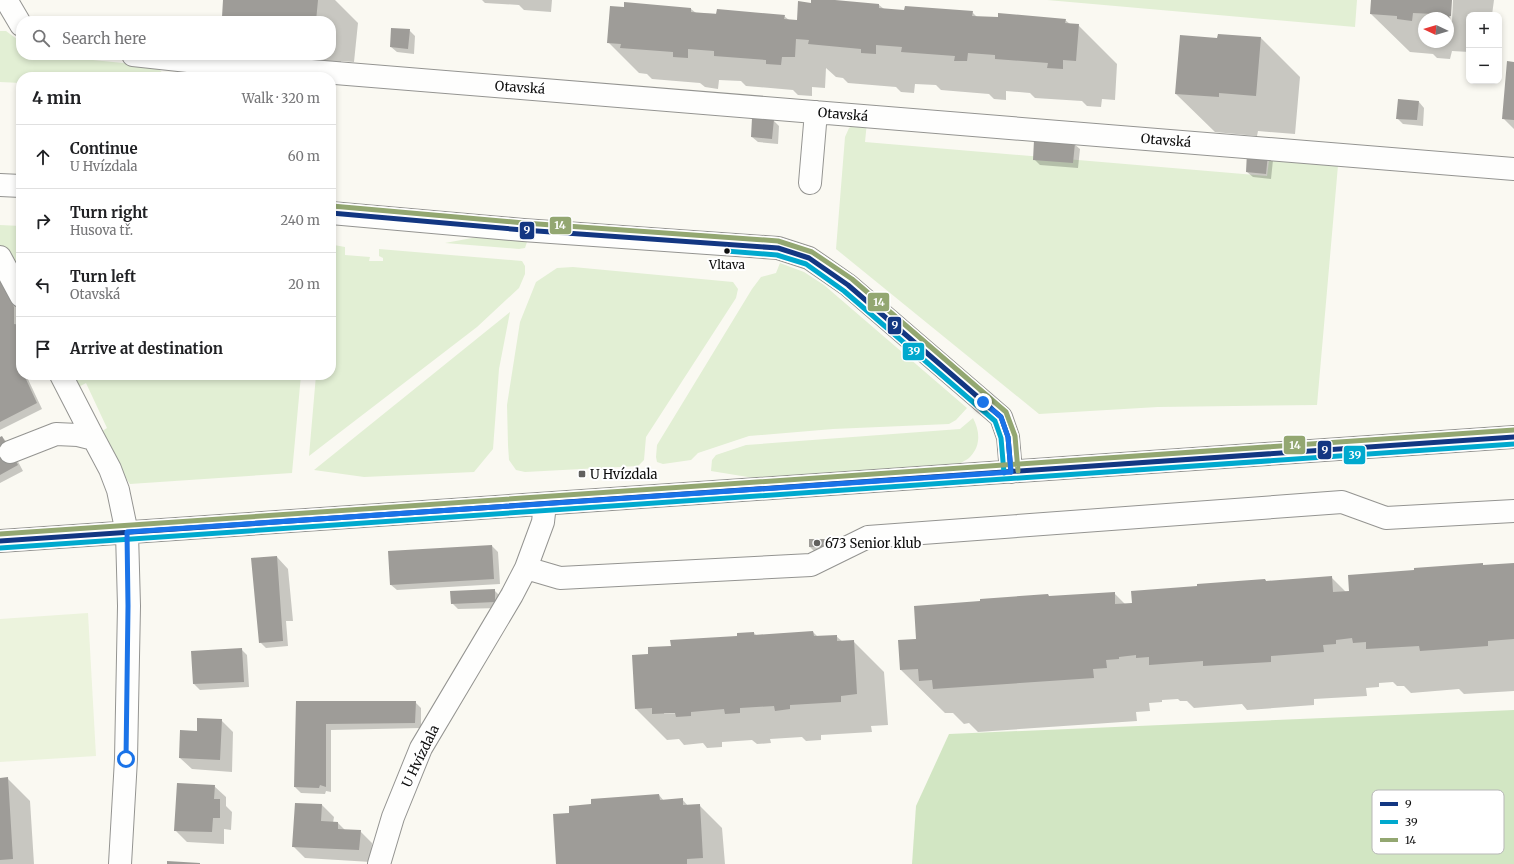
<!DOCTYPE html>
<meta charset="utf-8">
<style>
:root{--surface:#fff;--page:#f6f6f6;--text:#202124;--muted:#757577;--line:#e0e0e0}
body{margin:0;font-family:Merriweather,serif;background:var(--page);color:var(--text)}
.controls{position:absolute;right:12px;top:12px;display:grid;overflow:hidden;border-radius:8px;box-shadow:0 2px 6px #0003}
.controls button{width:36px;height:36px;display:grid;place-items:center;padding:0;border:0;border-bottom:1px solid var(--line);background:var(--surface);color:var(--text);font:20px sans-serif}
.compass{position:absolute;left:1418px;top:12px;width:36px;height:36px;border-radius:50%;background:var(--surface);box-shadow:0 2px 6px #0003;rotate:274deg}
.stop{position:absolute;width:12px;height:12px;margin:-9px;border:3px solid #1a73e8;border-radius:50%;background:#fff}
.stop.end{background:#1a73e8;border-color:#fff;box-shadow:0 1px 4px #0008}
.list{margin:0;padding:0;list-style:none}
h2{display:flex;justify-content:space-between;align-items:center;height:52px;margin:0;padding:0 16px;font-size:17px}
h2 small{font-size:13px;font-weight:400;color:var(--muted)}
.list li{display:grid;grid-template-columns:26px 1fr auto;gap:12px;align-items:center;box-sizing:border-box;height:64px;padding:0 16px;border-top:1px solid var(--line)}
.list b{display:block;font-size:15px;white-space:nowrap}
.list p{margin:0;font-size:13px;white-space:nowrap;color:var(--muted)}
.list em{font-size:13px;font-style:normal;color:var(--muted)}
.icon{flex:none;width:22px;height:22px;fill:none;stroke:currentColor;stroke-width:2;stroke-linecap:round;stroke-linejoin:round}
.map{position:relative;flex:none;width:1514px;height:864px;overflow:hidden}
.search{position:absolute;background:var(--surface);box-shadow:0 2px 6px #0003;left:16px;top:16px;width:320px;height:44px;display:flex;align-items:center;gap:10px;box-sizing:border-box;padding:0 14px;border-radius:16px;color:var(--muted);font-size:15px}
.panel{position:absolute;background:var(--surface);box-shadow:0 2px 6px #0003;left:16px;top:72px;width:320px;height:308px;border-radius:16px}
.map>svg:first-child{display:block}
.green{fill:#e2efd4}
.forest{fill:#d2e6c3}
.pitch{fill:#ecf3dd}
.shadow{fill:#0003;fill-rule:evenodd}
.building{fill:#9e9c98}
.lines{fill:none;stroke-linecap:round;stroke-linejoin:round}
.minor-casing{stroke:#949491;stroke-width:24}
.minor{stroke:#fefefd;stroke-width:22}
.bus-1-casing{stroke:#fff;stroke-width:8}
.bus-2-casing{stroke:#fff;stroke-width:8}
.bus-3-casing{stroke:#fff;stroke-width:8}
.bus-1{stroke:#133782;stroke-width:5}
.bus-2{stroke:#00a9ce;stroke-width:5}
.bus-3{stroke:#93a771;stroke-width:5}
.route{stroke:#1a73e8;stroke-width:5}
.bus-dot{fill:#0e0e0e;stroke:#fff;stroke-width:1.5}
.poi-dot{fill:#61605e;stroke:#fff;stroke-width:1.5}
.labels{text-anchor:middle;stroke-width:4;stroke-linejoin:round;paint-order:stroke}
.bus-label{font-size:12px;fill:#0e0e0e;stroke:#fff}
.street-label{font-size:13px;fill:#0e0e0e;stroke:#fff}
.poi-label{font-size:13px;fill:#0e0e0e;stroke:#fff;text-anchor:start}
.key{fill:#fff;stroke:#b7b7b7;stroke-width:1}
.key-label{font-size:11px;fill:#0e0e0e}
.line-badge{stroke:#fff;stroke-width:1.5}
.badge-label{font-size:11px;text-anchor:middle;font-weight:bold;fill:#fff}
</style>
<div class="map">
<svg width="1514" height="864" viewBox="0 0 1514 864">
<rect width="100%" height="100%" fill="#faf9f2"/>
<path class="green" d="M1047 0H1357L1355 27Z
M0 31H6L21 42V55H58L73 58 153 66 161 71 164 77H21V83L0 82Z
M857 122H867L865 142 1267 176 1270 153 1339 154 1317 405 1158 407 1039 414 836 249 845 137 849 128Z
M0 225 21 226V286L0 246Z
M493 237 528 239 525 248 519 249 445 243 472 238Z
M334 245 345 247V255L370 257 369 261H383V258L379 256V249L522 261 525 266V274L519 288 477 327 309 456 316 375H331V247Z
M780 263 804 272 824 285 967 408 956 420 949 424 833 429 749 436 698 453 691 460 663 464 657 462 656 457 657 445 752 289 761 277 776 273Z
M573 267 733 282 738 289 736 298 646 437 644 460 638 466 525 472 516 470 509 460 508 445 507 405 520 322 536 282 557 268Z
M510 312 499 369 493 449 474 472 364 477 314 470Z
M67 375H301L292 473 130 484 96 435 107 428 86 383 75 389Z
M973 418C980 431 981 446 970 457 966 461 959 463 955 466L754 478 711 471 712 460 716 455 746 445 960 429Z"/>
<path class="forest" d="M1514 710V864H912L916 806 949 734Z"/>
<path class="pitch" d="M88 613 96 756 0 762V619Z"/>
<path class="shadow" d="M224 0H335L358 23 354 62 341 61V66H327L322 60 289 57 288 62 274 61 269 56 262 55H331V21H227L223 16Z
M482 0H552L551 12 524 10 519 5 485 3Z
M812 0 879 5 884 9 892 10 972 12 977 17 1065 20 1070 24 1078 25 1117 64 1115 100 1102 99 1101 107 1087 106 1082 101 1035 98 1030 93 1006 91V100L994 99 989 94 941 90 936 85 915 84 914 93 901 92 896 87 848 83 843 78 836 77 826 68 825 88 812 87V96L798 95 793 90 746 86 741 81 719 80 718 89 705 87 700 83 652 79 647 74 639 73 608 42 691 9 696 13 784 16 789 20 796 21 812 4Z
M1372 0H1451L1450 21H1452L1453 0H1494L1492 15H1469V52L1452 51 1450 59 1437 58 1433 54 1410 52 1371 14ZM1424 18H1448V42H1424Z
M409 30 415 36 414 54 397 52 391 47Z
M1219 35 1261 38 1300 77 1295 134 1258 131 1257 136 1215 132 1176 94 1218 39Z
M1514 63V129L1504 119Z
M1419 102 1424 108 1423 126 1403 124 1397 118Z
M773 120 779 126 778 144 758 142 752 137Z
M1074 144 1080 149 1078 168 1040 165 1034 159Z
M1267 155 1273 160 1271 179 1253 177 1247 172Z
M0 276 20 314V326H21V375H26L42 409 0 430Z
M2 437 8 443 23 471 0 483V438Z
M825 540 831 545 816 553 810 547Z
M492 546 498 552 500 584 397 590 391 585 389 552Z
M277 557 288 569 293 621H286L288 646 266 648 260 642Z
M1514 564V691L1464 694 1459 689 1411 693 1404 686H1397L1393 682 1379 683V687L1366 688 1367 696 1314 699V705L1247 710 1242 704 1194 708 1187 701H1180L1178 699 1162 700V702L1149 703 1150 711 1136 712 1137 721 978 732 969 723 964 724 953 713H945L901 670 917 639 1050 597 1114 593 1126 605 1198 587 1265 580 1267 582 1331 577 1346 592 1484 566Z
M494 590 500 596V608L458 609 452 603Z
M813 632 818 637 836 636 843 642 853 641 884 672 888 725 871 726 872 732 821 735V740L806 741 802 737 770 739 771 743 757 744 752 740 722 742V747L707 748 703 743 684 745 679 739 667 740 636 709 633 656 649 655 672 647 738 637 754 633 757 636ZM664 712 680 713 664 714Z
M241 649 247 655 249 687 200 690 194 684 193 652Z
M297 702H415L421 708V728L331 730V792L326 791 325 794 301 793 295 787Z
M221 720 233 732 232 772 192 769 180 758 198 732Z
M7 778 30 801 34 864H0V779Z
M214 786 226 797V806L232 812 231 830 224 829V844L187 842 175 830Z
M659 795 664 801 682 799 688 806 699 805 722 828 725 864H557L570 814Z
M296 804 322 805 334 817 333 823H338L345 830 360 831 372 843 371 862 305 858 293 846Z"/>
<path class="building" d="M223 0H318L316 21H277L250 19V21H235V18L222 17Z
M811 0H835L879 4V8L904 10 905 6 973 11 972 16 998 17V13L1066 19 1065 23 1079 24 1076 61 1063 60V69L1047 68 1048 63 995 59V55L968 53 967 61H954L955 56 901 52 902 47 876 45V54L861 53V49L808 44 809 40 796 39 795 57H782L781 65 766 64V60L714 56V51L688 49V58L673 57V52L620 48 621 44 607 43 610 6 624 7V2L691 8V12L704 13 716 14 717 9 785 15 784 19 797 20 798 1 811 3Z
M1371 0H1452L1451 16H1449V18H1434L1435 14 1413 13 1412 21 1397 19V16L1370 14Z
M391 28 410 29 408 49 390 47Z
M1218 34 1261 37 1256 96 1219 93V97L1175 94 1180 35 1217 38Z
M1507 61 1514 62V120L1502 119Z
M1398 99 1419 101 1417 120 1396 119Z
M752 118 774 119 772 139 751 137Z
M1034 140 1075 143 1073 163 1033 160Z
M1247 152 1268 154 1266 174 1246 172Z
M0 280 14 307V324L21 325V359L18 361 21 368V375H24L37 403 0 422Z
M2 436 18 465 0 475V437Z
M809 539H826V547H809Z
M492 545 494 579 390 585 388 551Z
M277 556 283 641 259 643 251 558Z
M1483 563V565L1514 563V639L1488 641V646L1420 651 1419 646 1366 649V642L1353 643 1352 638 1336 640V644L1323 645 1324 652 1271 656V662L1203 666V661L1149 665V657L1136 658V655L1119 657V659L1106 660 1107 668 1093 669 1094 678 933 689 932 680 919 681 918 669 900 670 898 640 916 639 914 606 980 601V599L1048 594 1049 596 1115 592V604L1132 603 1131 591 1197 586V584L1265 579 1266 581 1332 576 1333 592 1349 591 1348 575 1414 570V568Z
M495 589V602L451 604 450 591Z
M813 631 814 636 837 635V641L854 640 857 694 841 696V702L790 705V709L775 711 774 706 740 708V713L725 714 724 709 691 712V716L676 717 675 713 652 714V708L635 709 632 655 648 654V647L671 646 670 640 737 636V633L754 632V635Z
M242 648 244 682 193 684 191 651Z
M296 701H416L415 723 326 724V787L320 785 319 788 294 787Z
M197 718 222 719 220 760 179 758 180 730 197 731Z
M8 777 13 859 0 860V778Z
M177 783 215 785 214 799H220V818H213L212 832 174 831Z
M659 794 660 800 683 798V805L700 804 703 858 687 859V864H556L553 814 569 813V806L591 804V799Z
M295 803 322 804 321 821 338 822V829L361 830 359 850 292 847Z
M167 861 200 863V864H167Z"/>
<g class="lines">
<defs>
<path id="minor" d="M7 0 8 3 21 25
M133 55 188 61 1514 169
M810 183 816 112
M0 185 21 186
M331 213 523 230 778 248 809 258 848 285 1001 417 1008 437 1011 472
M0 257 21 296
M61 375 94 439
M10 452 56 434 78 435 94 439 110 469 118 490 127 533 129 606 126 759 120 864
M0 541 1514 437
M526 568 560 578 811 565 868 537 1342 502 1386 518 1514 511
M379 864 393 817 421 748 512 595 526 568 543 522 545 504"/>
</defs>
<use href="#minor" class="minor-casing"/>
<use href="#minor" class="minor"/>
<defs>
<path id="bus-1" d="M331 213 523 230 778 248 809 258 848 285 1001 417 1008 437 1011 472
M0 541 1514 437"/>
<path id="bus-2" d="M726 251 777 255 806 264 844 291 995 421 1001 438 1004 473
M0 548 1514 444"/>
<path id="bus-3" d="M332 206 524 223 778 241 812 252 852 279 1006 412 1015 436 1018 471
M0 534 1514 430"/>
</defs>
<use href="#bus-1" class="bus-1-casing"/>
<use href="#bus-2" class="bus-2-casing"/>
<use href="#bus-3" class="bus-3-casing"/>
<use href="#bus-1" class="bus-1"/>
<use href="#bus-2" class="bus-2"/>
<use href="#bus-3" class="bus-3"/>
</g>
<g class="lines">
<path class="route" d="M126 759 128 606 127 532 1011 472 1008 437 1001 417 983 402"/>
</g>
<circle class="bus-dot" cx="727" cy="251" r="3.5"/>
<g class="poi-dot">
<rect x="578" y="470" width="8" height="8" rx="2"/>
<circle cx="817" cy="543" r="4"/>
</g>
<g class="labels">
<g class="bus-label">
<text x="727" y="269">Vltava</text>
</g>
<g class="street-label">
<text transform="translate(520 87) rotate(4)" y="5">Otavská</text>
<text transform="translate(843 114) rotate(5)" y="5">Otavská</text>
<text transform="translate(1166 140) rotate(5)" y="5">Otavská</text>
<text transform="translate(420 756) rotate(-64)" y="5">U Hvízdala</text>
</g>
<g class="poi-label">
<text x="590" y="479">U Hvízdala</text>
<text x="825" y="548">673 Senior klub</text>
</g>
</g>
<rect x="1372" y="790" width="132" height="64" rx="6" class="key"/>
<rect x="1380" y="802" width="18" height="4" fill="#133782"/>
<rect x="1380" y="820" width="18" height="4" fill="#00a9ce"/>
<rect x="1380" y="838" width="18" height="4" fill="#93a771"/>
<g class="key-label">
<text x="1405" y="808">9</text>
<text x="1405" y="826">39</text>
<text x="1405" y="844">14</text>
</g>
<g class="line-badge">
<rect x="549" y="216" width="23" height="19" rx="4" fill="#93a771"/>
<rect x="519" y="221" width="16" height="19" rx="4" fill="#133782"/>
<rect x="867" y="292" width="23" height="20" rx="4" fill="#93a771"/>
<rect x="887" y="316" width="15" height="19" rx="4" fill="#133782"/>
<rect x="902" y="342" width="23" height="19" rx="4" fill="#00a9ce"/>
<rect x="1283" y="435" width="23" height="20" rx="4" fill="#93a771"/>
<rect x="1317" y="440" width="15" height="20" rx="4" fill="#133782"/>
<rect x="1343" y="445" width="23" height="20" rx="4" fill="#00a9ce"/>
</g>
<g class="badge-label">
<text x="560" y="229">14</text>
<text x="527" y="234">9</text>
<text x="879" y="306">14</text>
<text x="895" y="329">9</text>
<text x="914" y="355">39</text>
<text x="1295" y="449">14</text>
<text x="1325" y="454">9</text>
<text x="1355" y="459">39</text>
</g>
</svg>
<div class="controls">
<button>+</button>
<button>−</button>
</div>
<svg class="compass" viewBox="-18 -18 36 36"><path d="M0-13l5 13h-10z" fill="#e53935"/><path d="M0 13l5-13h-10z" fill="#757577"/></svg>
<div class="stop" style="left:126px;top:759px"></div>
<div class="stop end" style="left:983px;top:402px"></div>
<div class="search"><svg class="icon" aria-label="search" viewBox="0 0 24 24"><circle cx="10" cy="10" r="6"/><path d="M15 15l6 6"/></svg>Search here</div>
<section class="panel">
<h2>4 min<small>Walk · 320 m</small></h2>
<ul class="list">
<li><svg class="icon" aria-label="ahead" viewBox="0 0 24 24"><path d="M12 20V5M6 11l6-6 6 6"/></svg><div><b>Continue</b><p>U Hvízdala</p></div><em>60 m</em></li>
<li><svg class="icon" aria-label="right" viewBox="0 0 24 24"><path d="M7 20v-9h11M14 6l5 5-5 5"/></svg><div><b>Turn right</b><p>Husova tř.</p></div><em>240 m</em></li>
<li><svg class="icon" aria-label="left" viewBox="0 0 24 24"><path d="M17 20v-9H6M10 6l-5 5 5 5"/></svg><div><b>Turn left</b><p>Otavská</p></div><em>20 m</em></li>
<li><svg class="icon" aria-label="arrive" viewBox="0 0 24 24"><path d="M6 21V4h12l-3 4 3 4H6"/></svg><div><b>Arrive at destination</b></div></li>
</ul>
</section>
</div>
